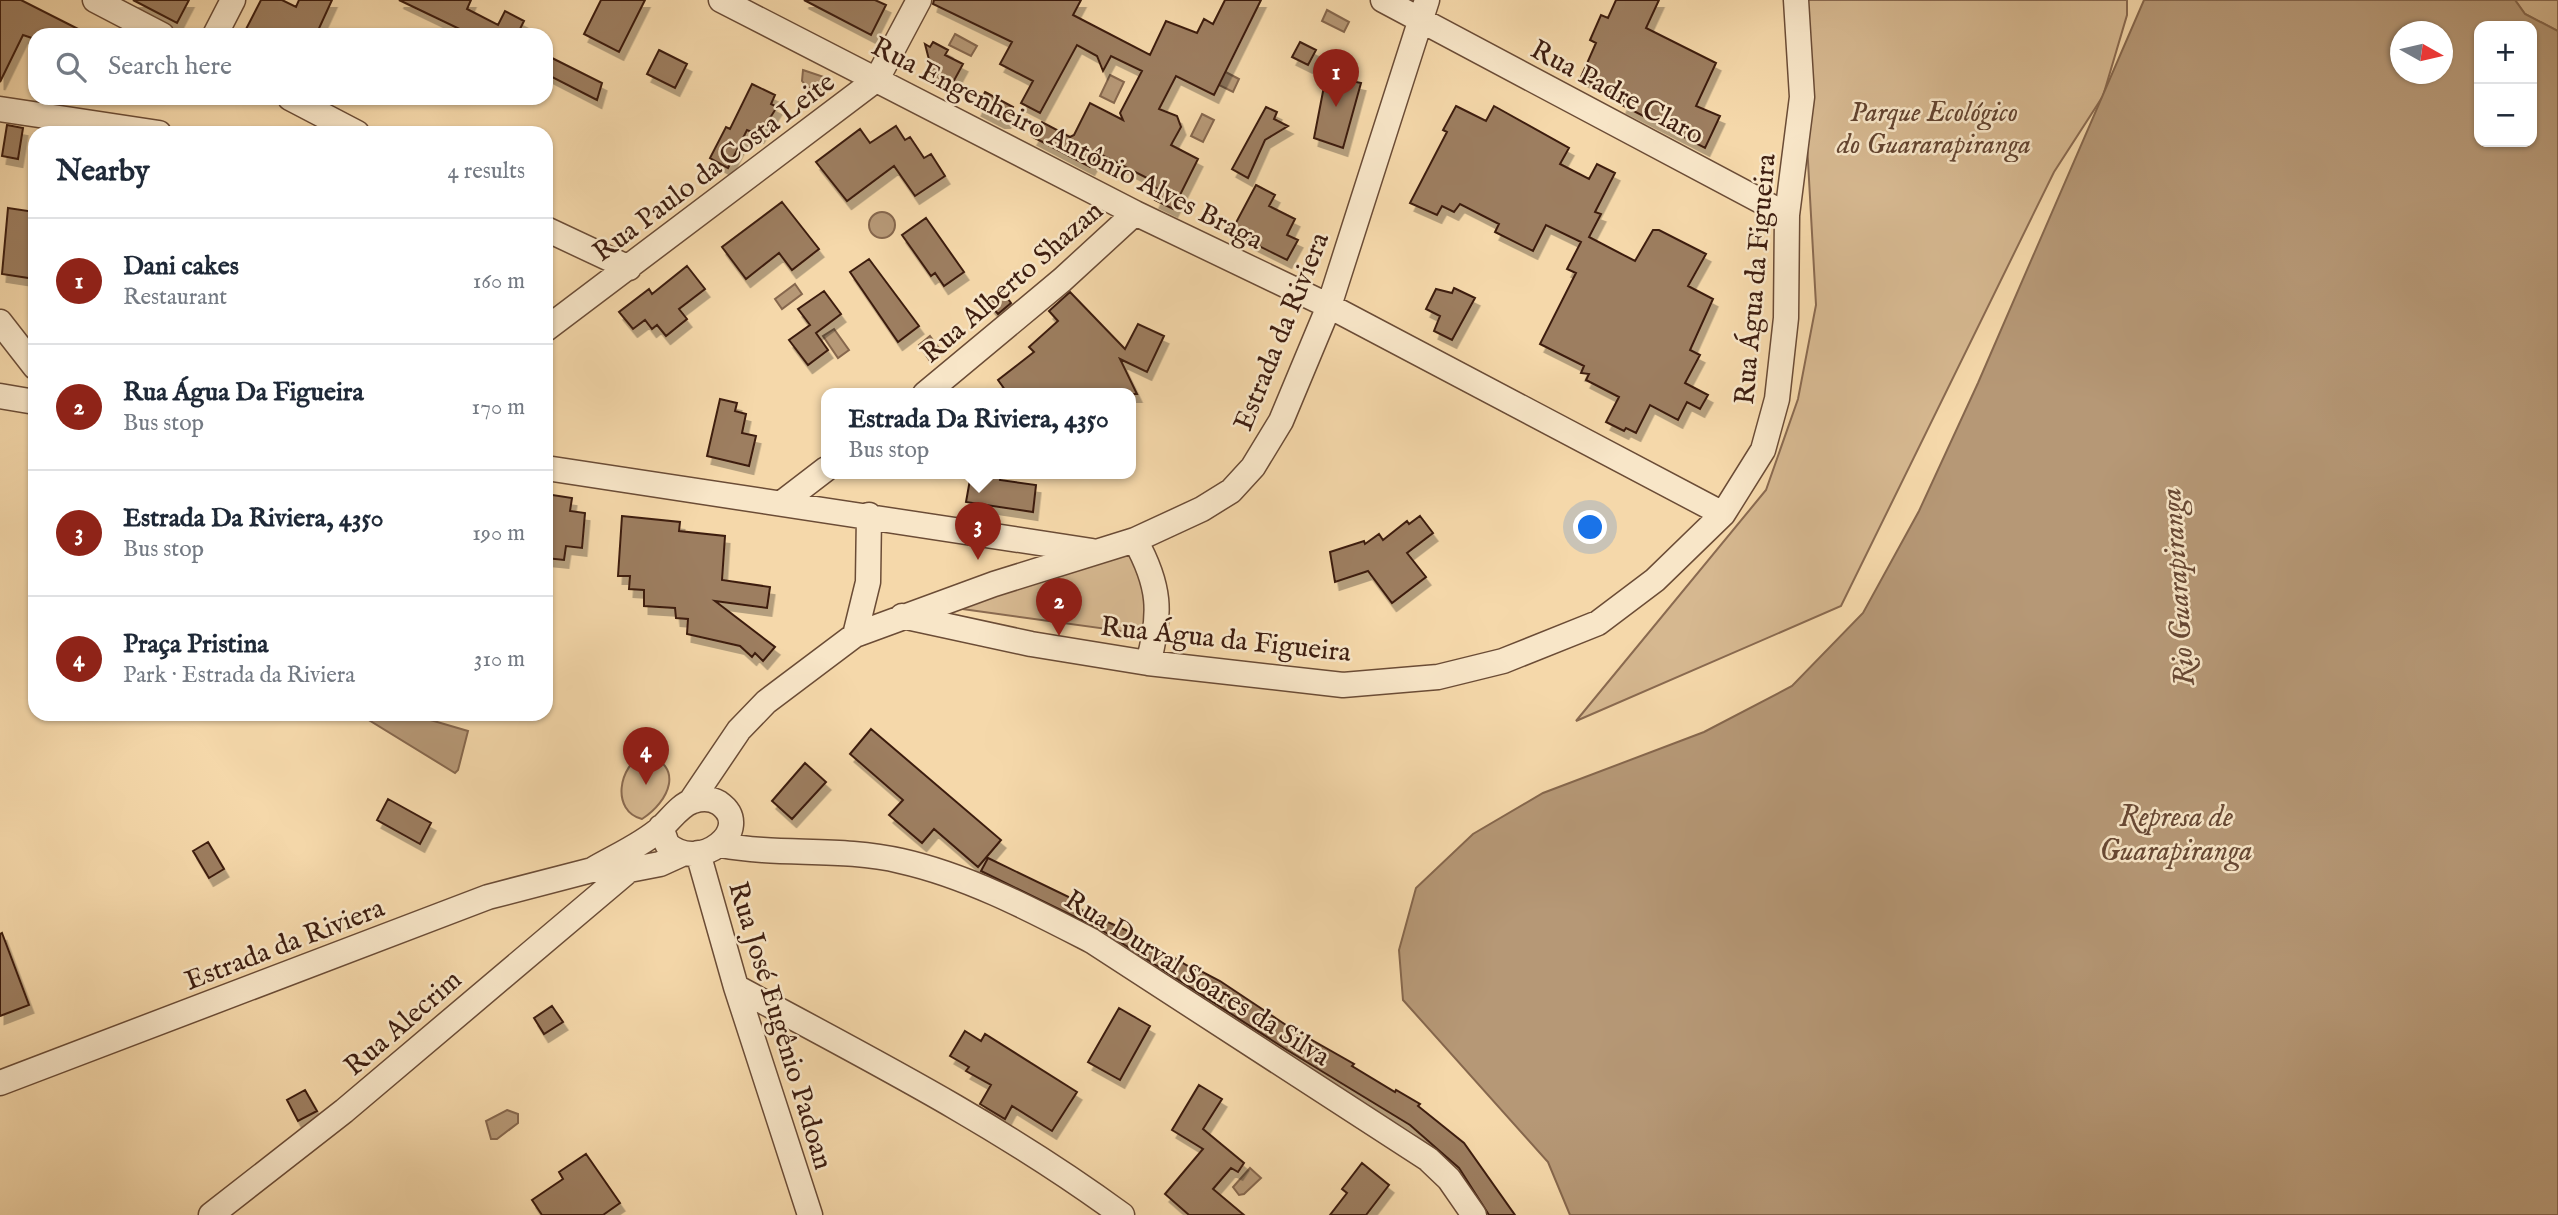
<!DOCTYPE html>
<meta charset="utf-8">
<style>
:root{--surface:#fff;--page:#f2f2f3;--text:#1f2937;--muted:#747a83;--line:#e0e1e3;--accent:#8f2418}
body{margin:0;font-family:"IM FELL English",serif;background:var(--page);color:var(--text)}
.controls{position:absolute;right:21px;top:21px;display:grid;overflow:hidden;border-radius:14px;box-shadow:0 2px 5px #0004}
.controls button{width:63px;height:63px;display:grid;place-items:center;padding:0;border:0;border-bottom:2px solid var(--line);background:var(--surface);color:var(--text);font:35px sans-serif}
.compass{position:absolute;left:2390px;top:21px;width:63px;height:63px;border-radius:50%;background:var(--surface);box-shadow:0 2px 5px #0004;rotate:98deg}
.you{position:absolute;left:1591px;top:528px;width:24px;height:24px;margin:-18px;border:5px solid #fff;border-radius:50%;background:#1a73e8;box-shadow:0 0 0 10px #1a73e833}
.badge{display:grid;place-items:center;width:46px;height:46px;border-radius:50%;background:var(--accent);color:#fff;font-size:23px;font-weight:700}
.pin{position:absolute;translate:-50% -58px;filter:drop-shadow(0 2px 4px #0008)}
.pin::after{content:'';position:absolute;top:37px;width:24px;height:21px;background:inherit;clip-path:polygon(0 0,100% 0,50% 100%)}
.popup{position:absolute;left:821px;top:388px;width:315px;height:91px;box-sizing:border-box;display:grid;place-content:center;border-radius:14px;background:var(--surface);filter:drop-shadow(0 2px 5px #0005);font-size:23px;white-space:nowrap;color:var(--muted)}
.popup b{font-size:26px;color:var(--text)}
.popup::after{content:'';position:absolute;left:50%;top:100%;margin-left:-14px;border:14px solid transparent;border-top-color:var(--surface)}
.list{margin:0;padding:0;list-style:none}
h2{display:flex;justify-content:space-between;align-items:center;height:91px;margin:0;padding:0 28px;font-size:30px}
h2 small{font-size:23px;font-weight:400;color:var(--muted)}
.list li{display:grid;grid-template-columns:46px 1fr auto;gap:21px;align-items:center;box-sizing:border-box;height:126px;padding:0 28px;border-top:2px solid var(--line)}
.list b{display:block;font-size:26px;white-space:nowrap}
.list p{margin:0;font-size:23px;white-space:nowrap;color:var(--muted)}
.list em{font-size:23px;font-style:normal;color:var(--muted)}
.icon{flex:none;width:38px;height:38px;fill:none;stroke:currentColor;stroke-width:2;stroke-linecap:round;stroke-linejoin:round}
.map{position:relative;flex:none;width:2558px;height:1215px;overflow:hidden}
.search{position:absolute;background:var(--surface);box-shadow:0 2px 5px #0004;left:28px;top:28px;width:525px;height:77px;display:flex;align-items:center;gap:18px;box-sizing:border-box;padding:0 24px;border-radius:21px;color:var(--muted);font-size:26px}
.panel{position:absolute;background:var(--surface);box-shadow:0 2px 5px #0004;left:28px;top:126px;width:525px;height:595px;border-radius:21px}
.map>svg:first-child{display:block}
.green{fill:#d6b890;stroke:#8a6a50;stroke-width:2}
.water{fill:#b69876;stroke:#86674d;stroke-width:2;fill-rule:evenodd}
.building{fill:#9d7e60;stroke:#3d1d10;stroke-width:2;filter:url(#shadow)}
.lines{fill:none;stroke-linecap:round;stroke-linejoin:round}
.minor-casing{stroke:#6b4c36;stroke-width:27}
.minor{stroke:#f8e6c8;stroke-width:24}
.labels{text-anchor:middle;stroke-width:5;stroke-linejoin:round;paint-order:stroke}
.street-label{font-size:28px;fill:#3d1d10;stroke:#f8e6c8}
.park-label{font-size:28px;font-style:italic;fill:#634430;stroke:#f8e6c8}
.water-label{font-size:30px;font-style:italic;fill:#674834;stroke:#f8e6c8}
</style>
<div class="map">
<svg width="2558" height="1215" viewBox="0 0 2558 1215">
<defs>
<filter id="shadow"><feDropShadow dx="4.5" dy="8" stdDeviation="0" flood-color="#0004"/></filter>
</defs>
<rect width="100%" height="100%" fill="#f5d8aa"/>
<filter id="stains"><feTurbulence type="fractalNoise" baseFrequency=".00286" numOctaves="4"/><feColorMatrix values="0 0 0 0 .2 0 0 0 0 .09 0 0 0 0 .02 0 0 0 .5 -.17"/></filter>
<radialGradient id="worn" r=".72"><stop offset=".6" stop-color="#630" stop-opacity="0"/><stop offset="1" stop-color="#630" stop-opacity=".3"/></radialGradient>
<path class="green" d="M1799 0H2127V15L2103 96 2054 172 1841 606 1576 721 1766 490 1798 399 1816 305Z
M2515 0H2558V31L2525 14Z
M1135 548 1149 603 1143 634 948 607Z
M644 754C686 765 669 802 642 819 611 811 618 766 644 754Z"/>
<path class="water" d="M2144 0H2515L2525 14 2558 31V1215H1570L1548 1162 1403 1000 1399 950 1416 888 1473 834 1543 793 1704 732 1792 686 1863 613 1919 511 1978 383ZM2479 26H2532V142H2479ZM2400 32H2442V74H2400Z
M1327 10 1349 22 1344 32 1322 21Z
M955 34 977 46 971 56 949 45Z
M1218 68 1239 79 1233 92 1211 81Z
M803 70 824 77 828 83 826 87C818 93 808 89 802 81Z
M1110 75 1124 82 1114 103 1100 96Z
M1202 114 1214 120 1203 142 1191 136Z
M869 225a13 13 0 1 1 26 0a13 13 0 1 1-26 0Z
M795 284 802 294 782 309 775 299Z
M834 329 849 350 838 358 823 336Z
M930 336 942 352 930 361 919 345Z
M359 714H410L468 731 458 770 455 773Z
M507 1110 518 1114V1123L497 1139H491L486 1121Z
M1250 1168 1261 1178 1244 1194 1239 1195 1233 1187Z"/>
<path class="building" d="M0 0H21L90 35H35V39L23 35 0 82Z
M133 0H189L177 23Z
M261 0H282L296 7 299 0H332L316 35H243Z
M399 0H471L467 9 498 25 505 11 524 21 517 35H472Z
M601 0H645L619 52 584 34Z
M804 0H875L886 5 871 35Z
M934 0H1081L1073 15 1150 55 1166 21 1197 33 1204 19 1213 24 1225 0H1261L1214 95 1176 76 1159 109 1177 116 1181 127 1171 145 1198 159 1173 209 1155 200 1160 190 1151 185 1153 181 1098 153 1090 167 1033 137 1042 122 1070 137 1074 135 1090 103 1123 120 1120 113 1142 71 1111 56 1103 71 1097 56 1077 45 1040 113 1021 103 1033 81 1000 64 1012 42 933 4Z
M1616 0H1659L1646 28 1716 63 1696 106 1720 116 1705 148 1622 105 1624 100 1581 77 1596 43 1590 40 1601 15 1608 18Z
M933 42 948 50 945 55 963 64 950 88 934 79 925 44 930 47Z
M1300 42 1316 50 1308 65 1292 57Z
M659 50 687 64 675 88 647 74Z
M546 55 602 83 597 100 546 74Z
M1326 76 1341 83 1342 79 1361 83 1343 148 1314 138Z
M752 84 775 95 771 104 777 107 759 135 747 130 728 168 710 158 726 127 730 129Z
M985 92 1013 107 1006 120H1000L977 108Z
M1456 106 1486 121 1494 106 1569 148 1560 164 1589 179 1597 164 1615 173 1595 212 1601 214 1589 237 1635 261 1653 230H1659L1706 254 1688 286 1713 299 1690 350 1700 355 1685 383 1708 395 1700 409 1687 402 1678 420 1650 405 1636 433 1626 428 1624 431 1606 422 1619 397 1586 380 1589 374 1581 373 1584 366 1540 344 1576 273 1567 269 1581 242 1546 225 1533 251 1495 232 1499 224 1460 204 1454 212 1442 206 1437 215 1410 203 1447 132 1443 130Z
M1266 107 1277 112 1274 119 1288 126 1265 140 1248 178 1232 169Z
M7 125 23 128 18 159 2 156Z
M896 126 905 140 910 137 924 158 931 154 945 176 915 196 894 166 847 201 816 162 860 129 870 143Z
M1256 185 1275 195 1269 206 1295 219 1287 235 1298 240 1287 260 1231 232Z
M782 202 819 249 792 270 779 253 746 279 722 247Z
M8 208 35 212V279L2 274Z
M926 218 964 272 944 286 935 273 931 276 902 235Z
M869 259 919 326 898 342 850 272Z
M687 266 705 289 679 309 687 319 666 336 657 325 652 329 645 320 633 329 619 312 649 289 652 294Z
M1454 288 1475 298 1452 340 1434 331 1440 316 1426 309 1436 289 1452 293Z
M1001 289 1011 303 998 314 987 301Z
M824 291 841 314 816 333 828 350 808 365 789 340 810 325 798 309Z
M1070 292 1125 349 1138 324 1164 336 1147 372 1120 359 1137 394H1008L998 380 1034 352 1029 347 1058 321 1049 311Z
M720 399 737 403 735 411 746 414 742 433 756 436 749 466 707 456Z
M971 474H1001L1000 480 1036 485 1033 512 966 502Z
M546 494 572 498 570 511 585 513 582 548 566 546 564 560 546 558Z
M622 516 680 522 679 531 725 536 722 580 770 587 767 608 715 601 775 647 763 661 755 653 752 657 740 646 687 634 688 619 676 618 675 608 644 606V590L629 589 630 576H618Z
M1420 516 1433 533 1407 553 1426 577 1392 603 1368 571 1335 582 1330 552 1364 541 1365 544 1379 534 1383 540 1407 521 1409 524Z
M871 729 1001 840 978 867 934 829 922 843 889 815 903 800 850 754Z
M805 763 826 782 792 819 772 801Z
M388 799 431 823 420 844 377 820Z
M208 842 224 869 209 878 193 851Z
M988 858 1079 902 1076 908 1128 931 1200 973 1201 971 1220 981 1289 1027 1354 1064 1352 1066 1395 1092 1396 1090 1420 1104 1418 1106 1464 1143 1515 1215H1489L1459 1168 1410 1125 1287 1050 1100 929 981 871Z
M2 933 29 1005 0 1016V934Z
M552 1006 563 1022 544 1034 534 1018Z
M1119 1008 1150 1026 1120 1080 1088 1062Z
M965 1031 981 1041 985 1034 1077 1092 1052 1131 1012 1106 1005 1119 980 1104 991 1085 966 1071 969 1067 950 1056Z
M1199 1085 1222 1099 1203 1129 1244 1163 1238 1172 1231 1168 1213 1189 1244 1215H1189L1165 1194 1203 1149 1172 1130Z
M305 1090 317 1111 298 1121 287 1100Z
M586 1154 620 1203 603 1215H542L532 1200 563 1179 559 1172Z
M1362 1163 1389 1185 1366 1215H1330L1347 1193 1342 1189Z"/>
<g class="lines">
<defs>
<path id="minor" d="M95 0 162 35
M721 0 1135 213 1329 306 1723 514
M1383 0 1787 215
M215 35 233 0
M290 98 357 133
M0 109 159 133
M546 229 629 268
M0 322 35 367
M546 329 877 79 919 0
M925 394 1062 280 1135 213
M0 396 35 402
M546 468 1092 551
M783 502 826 469
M1135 540C1160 585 1162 613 1148 663
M902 616 1031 644 1148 663 1343 685 1438 677 1503 661 1598 623 1655 580 1723 514 1763 450 1777 399 1786 318 1787 215 1802 97 1796 0
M855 635 868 582 869 515
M691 801 739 730 766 702 855 635 994 584 1135 540 1202 509 1231 491 1253 467 1281 421 1329 306 1427 0
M721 845C780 856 842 847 901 861 968 876 1032 910 1092 941L1428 1159 1449 1179 1474 1215
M698 853 736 987 810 1215
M592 870C614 857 642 845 661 828 671 819 680 805 693 801 702 798 711 798 719 803 756 829 699 874 667 844L661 827
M736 987C868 1058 1001 1126 1122 1215
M0 1083 488 897 592 870H629L660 864 682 854
M211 1215 344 1111 629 870"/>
</defs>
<use href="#minor" class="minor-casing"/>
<use href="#minor" class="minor"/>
</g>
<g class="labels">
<g class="street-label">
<text transform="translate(1618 91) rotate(28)" y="10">Rua Padre Claro</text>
<text transform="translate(1068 142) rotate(27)" y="10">Rua Engenheiro Antônio Alves Braga</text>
<text transform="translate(713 166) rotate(-37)" y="10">Rua Paulo da Costa Leite</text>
<text transform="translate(1754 279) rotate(-85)" y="10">Rua Água da Figueira</text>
<text transform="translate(1011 281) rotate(-41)" y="10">Rua Alberto Shazan</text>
<text transform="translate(1280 331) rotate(-68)" y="10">Estrada da Riviera</text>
<text transform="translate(1226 638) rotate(6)" y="10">Rua Água da Figueira</text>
<text transform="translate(284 943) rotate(-21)" y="10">Estrada da Riviera</text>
<text transform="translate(1198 977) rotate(32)" y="10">Rua Durval Soares da Silva</text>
<text transform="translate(402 1022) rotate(-41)" y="10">Rua Alecrim</text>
<text transform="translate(782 1025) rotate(73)" y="10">Rua José Eugênio Padoan</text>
</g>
<g class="park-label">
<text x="1934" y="121">Parque Ecológico<tspan x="1934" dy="32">do Guararapiranga</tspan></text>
</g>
<g class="water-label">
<text transform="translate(2177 587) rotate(-94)" y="10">Rio Guarapiranga</text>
<text x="2176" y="826">Represa de<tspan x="2176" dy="34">Guarapiranga</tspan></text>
</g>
</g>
<rect width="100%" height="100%" filter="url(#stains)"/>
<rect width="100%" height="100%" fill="url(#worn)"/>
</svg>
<div class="controls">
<button>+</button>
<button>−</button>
</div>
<svg class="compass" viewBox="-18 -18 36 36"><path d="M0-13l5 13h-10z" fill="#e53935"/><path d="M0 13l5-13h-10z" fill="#747a83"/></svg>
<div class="you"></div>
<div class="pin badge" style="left:1336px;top:107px">1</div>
<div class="pin badge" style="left:1059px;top:636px">2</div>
<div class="pin badge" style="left:978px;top:560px">3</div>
<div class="popup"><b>Estrada Da Riviera, 4350</b>Bus stop</div>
<div class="pin badge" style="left:646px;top:785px">4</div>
<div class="search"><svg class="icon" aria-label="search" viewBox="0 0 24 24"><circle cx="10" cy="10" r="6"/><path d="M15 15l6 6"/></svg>Search here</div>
<section class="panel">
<h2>Nearby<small>4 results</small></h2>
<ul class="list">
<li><span class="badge">1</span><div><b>Dani cakes</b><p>Restaurant</p></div><em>160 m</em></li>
<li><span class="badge">2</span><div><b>Rua Água Da Figueira</b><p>Bus stop</p></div><em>170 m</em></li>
<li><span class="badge">3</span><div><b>Estrada Da Riviera, 4350</b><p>Bus stop</p></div><em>190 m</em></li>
<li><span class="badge">4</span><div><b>Praça Pristina</b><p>Park · Estrada da Riviera</p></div><em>310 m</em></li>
</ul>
</section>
</div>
